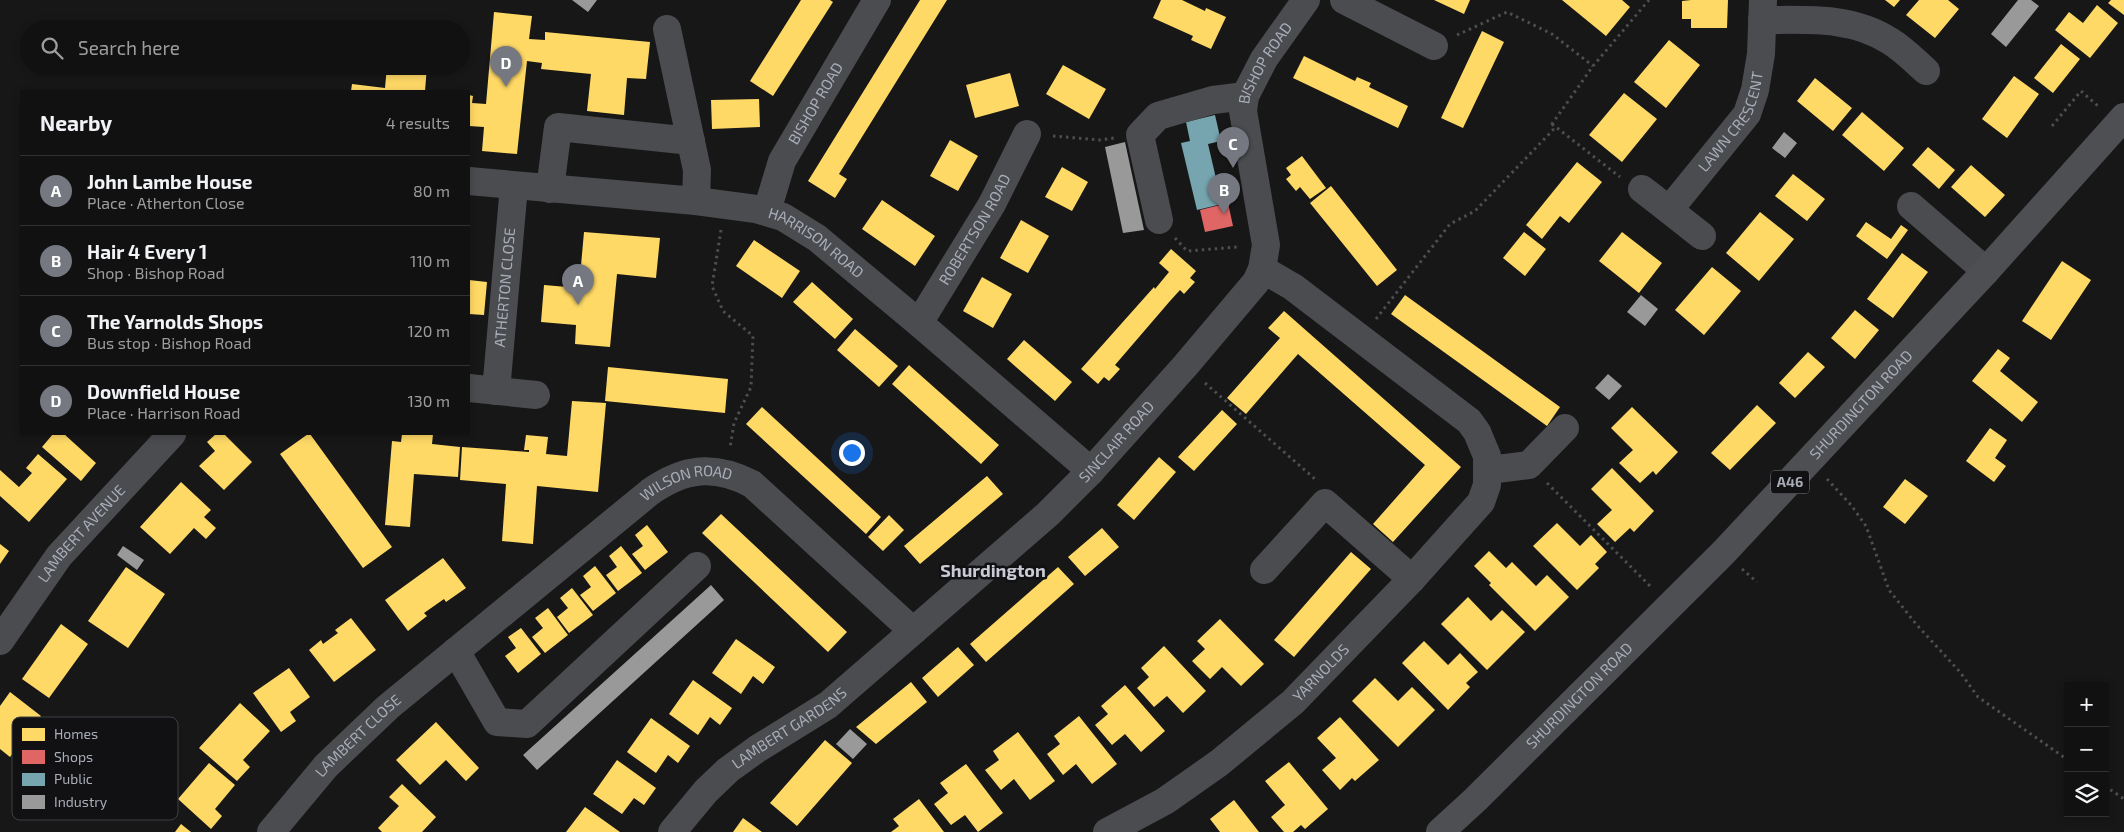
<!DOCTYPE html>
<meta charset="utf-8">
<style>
:root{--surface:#111;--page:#1a1a1a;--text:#f1f3f6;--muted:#9c9d9f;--line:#303131;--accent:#757880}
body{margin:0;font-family:"Exo 2",sans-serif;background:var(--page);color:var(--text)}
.controls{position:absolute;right:15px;bottom:15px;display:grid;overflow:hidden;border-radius:0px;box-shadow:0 2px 8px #0003}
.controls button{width:45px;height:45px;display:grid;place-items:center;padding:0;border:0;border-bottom:1px solid var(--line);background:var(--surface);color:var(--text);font:25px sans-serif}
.you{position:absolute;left:851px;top:452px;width:18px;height:18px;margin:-12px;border:4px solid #fff;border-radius:50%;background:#1a73e8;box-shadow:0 0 0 8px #1a73e833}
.badge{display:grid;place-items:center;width:32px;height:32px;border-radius:50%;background:var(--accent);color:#fff;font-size:16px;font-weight:700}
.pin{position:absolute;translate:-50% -41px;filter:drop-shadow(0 1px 2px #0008)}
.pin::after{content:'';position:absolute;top:26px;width:18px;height:15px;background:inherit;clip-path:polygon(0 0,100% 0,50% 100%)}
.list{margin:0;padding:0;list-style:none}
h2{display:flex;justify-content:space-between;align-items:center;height:65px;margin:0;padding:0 20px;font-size:21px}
h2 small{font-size:16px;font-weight:400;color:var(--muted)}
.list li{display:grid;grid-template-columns:32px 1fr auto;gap:15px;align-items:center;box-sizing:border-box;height:70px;padding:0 20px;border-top:1px solid var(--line)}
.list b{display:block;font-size:19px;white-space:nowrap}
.list p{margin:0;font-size:16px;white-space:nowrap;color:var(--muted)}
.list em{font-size:16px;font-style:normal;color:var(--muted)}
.icon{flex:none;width:28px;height:28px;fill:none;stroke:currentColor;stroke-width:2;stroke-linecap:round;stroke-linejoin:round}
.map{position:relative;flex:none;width:2124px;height:832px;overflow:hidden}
.search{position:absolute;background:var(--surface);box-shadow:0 2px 8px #0003;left:20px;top:20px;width:450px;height:55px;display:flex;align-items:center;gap:12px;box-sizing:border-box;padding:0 18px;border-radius:28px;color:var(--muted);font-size:19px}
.panel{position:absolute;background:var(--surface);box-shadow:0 2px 8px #0003;left:20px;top:90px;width:450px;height:345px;border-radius:0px}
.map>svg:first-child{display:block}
.homes{fill:#ffd966}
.shops{fill:#e06666}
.public{fill:#76a5af}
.industry{fill:#999}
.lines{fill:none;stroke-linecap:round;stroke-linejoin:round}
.path{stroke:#4d4e52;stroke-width:3;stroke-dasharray:2.5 4;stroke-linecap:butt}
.minor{stroke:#4b4c50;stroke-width:28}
.major{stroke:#4d4f52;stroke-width:28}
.labels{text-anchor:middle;stroke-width:5;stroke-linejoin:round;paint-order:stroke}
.shield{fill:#111113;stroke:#7b7e86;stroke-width:1}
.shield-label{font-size:14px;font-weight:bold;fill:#a8adb8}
.street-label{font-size:15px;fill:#a8adb8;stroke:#111113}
.quarter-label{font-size:18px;font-weight:bold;fill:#c9ccd4;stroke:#111113}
.key{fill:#111113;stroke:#3e4045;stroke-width:1}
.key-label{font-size:14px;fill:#a8adb8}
</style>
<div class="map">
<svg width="2124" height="832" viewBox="0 0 2124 832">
<rect width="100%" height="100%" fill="#171717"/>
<path class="homes" d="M801 0H830L833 2 773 96 750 81Z
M920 0H947L839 174 847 179 835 198 808 181Z
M1161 0H1182L1205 11 1206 8 1226 17 1211 49 1191 40 1193 36 1153 18Z
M1434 0H1470L1464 14Z
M1562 0H1622L1630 7 1606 36Z
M1691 0H1728L1727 28H1691V19H1682V1Z
M1885 0H1900L1894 7Z
M1919 0H1948L1959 9 1935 38 1906 15Z
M2111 0H2124V15L2108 3Z
M2097 5 2118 23 2090 58 2055 30 2069 12 2083 23Z
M494 12 532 16 529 39 545 40V32L650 42 646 79 627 78 624 115 587 111 591 74 541 69 542 63 527 61 517 154 482 151 484 127 469 126V95L473 96 472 103 486 104Z
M1482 31 1504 42 1463 128 1441 118Z
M1669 40 1700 65 1666 108 1634 82Z
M2061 44 2080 59 2053 93 2034 78Z
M1304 56 1355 81 1357 77 1371 83 1369 87 1408 106 1398 128 1293 78Z
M1063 65 1106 89 1089 119 1046 94Z
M387 66H427L425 91H351L352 84 385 88Z
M1010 73 1019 106 975 118 966 85Z
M2014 76 2039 94 2007 138 1982 119Z
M1815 78 1852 108 1833 131 1797 101Z
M1624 93 1657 119 1622 162 1589 135Z
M759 99 760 127 712 129 711 100Z
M1862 112 1904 148 1884 171 1842 135Z
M950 140 978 156 958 191 930 176Z
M1928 147 1955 170 1939 189 1912 165Z
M1302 156 1326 188 1310 199 1300 187 1296 191 1286 179 1291 175 1286 168Z
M1577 162 1602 182 1569 223 1560 216 1542 239 1526 225Z
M1971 165 2005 195 1985 217 1951 187Z
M1062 167 1088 182 1072 211 1045 197Z
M1793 174 1825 199 1807 221 1775 196Z
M1331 186 1397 270 1377 286 1310 203Z
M882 200 935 236 915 266 862 229Z
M1760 212 1794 239 1759 281 1726 253Z
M1021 220 1049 236 1028 273 1000 258Z
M1866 222 1891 239 1901 225 1908 230 1887 259 1856 236Z
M584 232 660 238 656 278 617 274 610 347 575 344 576 325 541 322 544 285 579 288Z
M1524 232 1546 249 1525 276 1503 258Z
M1622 232 1662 263 1639 293 1599 261Z
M754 240 800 271 782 298 736 266Z
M1171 249 1196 271 1190 278 1195 282 1184 294 1180 290 1170 301 1115 365 1120 369 1109 381 1104 377 1098 384 1081 369 1154 287 1155 289 1169 272 1159 263Z
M1902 253 1928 272 1893 318 1867 299Z
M2062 261 2091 280 2051 340 2022 321Z
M1712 267 1741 291 1704 335 1675 310Z
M982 277 1012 294 993 328 963 311Z
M469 280 487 282 484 315 469 314Z
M812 282 853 319 835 339 793 302Z
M1405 295 1560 407 1547 426 1391 314Z
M1855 310 1879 330 1855 359 1831 338Z
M1284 311 1461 467 1393 542 1373 524 1425 465 1298 354 1246 414 1227 398 1280 338 1268 328Z
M855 329 898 366 879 387 837 350Z
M1024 340 1072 382 1055 401 1007 359Z
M1998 349 2010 358 2000 371 2038 402 2022 422 1972 381Z
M1808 352 1825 367 1795 398 1779 383Z
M909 365 999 445 981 464 892 384Z
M608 367 728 379 725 413 605 401Z
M572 401 606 403 598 492 537 486 533 544 502 541 506 484 460 480 462 447 529 452V450H524L526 435 548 437 546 454 567 456Z
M1757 405 1776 423 1730 470 1711 453Z
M762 407 881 517 866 534 746 424Z
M1632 407 1678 452 1656 475 1653 471 1640 483 1619 463 1633 450 1611 428Z
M1222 410 1237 424 1194 471 1178 457Z
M1990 428 2007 440 1995 458 2006 466 1994 482 1966 461Z
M53 434H64L96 463 81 481 42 447Z
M216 434H224L252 462 224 490 199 466 215 451 207 442Z
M308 434H310L392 547 363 568 280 454Z
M402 434H433L432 444 460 447 458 477 414 474 410 527 385 525 392 441 401 442Z
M38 454 67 479 29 522 0 496V470L19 487 32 473 26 468Z
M1159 457 1176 472 1134 520 1117 505Z
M1612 468 1654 511 1634 532 1630 528 1615 542 1597 524 1612 510 1591 489Z
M987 476 1003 494 920 564 904 546Z
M1905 479 1928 496 1905 524 1883 507Z
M181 482 211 510 204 517 216 528 206 539 194 528 170 554 140 527Z
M721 514 847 632 828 652 702 533Z
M889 515 904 530 883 551 868 537Z
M1557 523 1580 546 1591 535 1607 552 1595 564 1599 568 1577 590 1533 546Z
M647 525 668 552 645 570 632 554 643 546 635 535Z
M1102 528 1119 547 1085 576 1068 557Z
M0 544 9 551 0 564Z
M621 546 642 573 618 591 606 575 617 567 609 556Z
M1489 551 1506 568 1512 562 1536 586 1547 575 1569 597 1535 631 1489 585 1491 583 1474 566Z
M1351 552 1371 569 1294 657 1274 640Z
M443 558 466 588 446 602 444 599 424 613 427 616 408 631 385 600Z
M595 566 616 593 593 611 580 595 591 587 583 576Z
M126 567 165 594 128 648 88 621Z
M1058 567 1074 584 986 662 970 644Z
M572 588 593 615 569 633 557 617 568 608 560 598Z
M1468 597 1491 621 1502 610 1525 632 1487 670 1441 624Z
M548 608 568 635 545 653 532 637 543 628 535 618Z
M351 618 376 650 334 682 309 650 321 640 323 644 338 633 335 630Z
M1220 619 1264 664 1241 686 1222 667 1210 679 1192 661 1205 649 1197 641Z
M61 624 88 644 49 698 22 679Z
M521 628 541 654 518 673 505 656 516 648 508 637Z
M736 639 775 667 763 684 753 676 741 694 712 673Z
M1424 641 1448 665 1460 653 1478 672 1466 683 1470 687 1448 710 1402 663Z
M1164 646 1206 691 1183 713 1167 696 1154 707 1137 688 1149 677 1141 668Z
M958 647 974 665 938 697 922 678Z
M289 668 310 697 290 712 296 721 281 732 253 693Z
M1375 678 1398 701 1412 687 1435 710 1398 747 1352 701Z
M693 680 732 708 720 725 710 717 698 735 669 714Z
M911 682 927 702 876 744 856 727Z
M1125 685 1165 731 1141 752 1125 734 1112 745 1095 725 1108 714 1101 706Z
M10 692 41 716 10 757 0 749V706Z
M240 703 270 731 243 760 250 767 237 781 199 748Z
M1079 716 1117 764 1092 784 1076 764 1063 775 1047 754 1060 744 1054 736Z
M1340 717 1379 760 1355 781 1352 778 1340 790 1322 770 1336 758 1317 738Z
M651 718 690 746 678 763 668 755 656 773 627 752Z
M436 722 479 768 466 781 446 760 420 785 396 760Z
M1018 732 1055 781 1030 800 1014 779 1001 790 985 770 999 760 993 751Z
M825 740 852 763 797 826 770 803Z
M617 760 656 788 644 805 634 798 622 814 593 794Z
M1289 762 1328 809 1305 829 1301 825 1293 832H1284L1271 817 1285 805 1265 781Z
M209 763 235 785 215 809 222 816 211 829 178 799Z
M966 764 1003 813 978 832 965 815 951 825 934 804 948 793 940 783Z
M402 784 436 817 422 832H382L378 828 399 806 389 797Z
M919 799 944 832H891L899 826 893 819Z
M1234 800 1259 832H1220L1210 819Z
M585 807 620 832H566Z
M743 818 762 832H733Z
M181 824 191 832H175Z"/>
<path class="shops" d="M1228 203 1233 226 1205 232 1200 210Z"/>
<path class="public" d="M1215 115 1221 141 1208 144 1222 204 1197 210 1181 143 1190 141 1186 122Z"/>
<path class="industry" d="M572 0H597L588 12Z
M2018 0H2031L2039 6 2006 47 1991 34Z
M1784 132 1797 143 1785 158 1772 148Z
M1125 142 1144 230 1123 233 1105 147Z
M1641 295 1658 309 1645 326 1627 312Z
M1608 374 1622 386 1609 400 1595 388Z
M123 546 144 560 137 570 117 555Z
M711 585 724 600 537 770 523 755Z
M850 729 867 744 853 759 836 744Z"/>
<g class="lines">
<path class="path" d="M1457 35 1507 12 1552 34 1593 66
M1552 124 1620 177
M2052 126 2081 91 2099 107
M1053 136 1100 140 1114 138
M721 230 712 286 723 311 753 336 751 387 734 423 730 448
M1175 238 1187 251 1238 247
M1376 319 1450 224 1475 211 1553 130 1552 124 1593 66 1649 0
M1205 383 1315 479
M1827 479 1851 505 1866 526 1889 590 1916 624 1960 672 1978 697 2068 760
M1547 483 1651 587
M1742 569 1757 582
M2105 786 2124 799"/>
<g class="minor">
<path d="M1344 0 1434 46"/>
<path d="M1762 20C1807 20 1851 16 1890 41 1903 49 1915 61 1926 71"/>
<path d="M667 29 697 170 696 201"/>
<path id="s1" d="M469 181 696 201 756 209 783 217 817 238 919 323 1091 471"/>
<path d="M550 189 558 127 691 141"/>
<path id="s2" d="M1642 189 1669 210 1747 114 1755 90 1761 54 1763 0"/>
<path d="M1911 206 1986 271"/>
<path d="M1669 210 1702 236"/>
<path id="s3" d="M767 211 782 161 877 0"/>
<path d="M1159 220 1140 135 1158 116 1213 100 1245 96"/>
<path id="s4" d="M919 323 992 204 1027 134"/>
<path d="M469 388 536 395"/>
<path id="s5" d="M496 391 514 186"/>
<path d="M1489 470 1529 465 1565 428"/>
<path d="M1264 570 1325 503 1412 579"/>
<path id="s6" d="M0 641 59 556 172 434"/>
<path d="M456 651 497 722 527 724 697 566"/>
<path id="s7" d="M271 832 326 766 388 707 650 492C684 468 714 464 752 484L913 631"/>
<path id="s8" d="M672 832 706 791 728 770 757 749 828 705 1048 514 1091 471 1185 366 1256 282 1262 269 1266 245 1243 111 1245 96 1264 59 1306 0"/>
<path id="s9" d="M1107 832 1165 801 1219 763 1293 702 1412 579 1481 502 1487 485V456L1477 432 1469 421 1293 287 1262 269"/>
</g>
<path class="major" id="s10" d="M1440 832 1476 799 1724 552 1986 271 2124 117"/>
</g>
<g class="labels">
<rect class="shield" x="1771" y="470.5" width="38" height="23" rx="4"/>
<g class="shield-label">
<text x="1790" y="487">A46</text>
</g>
<g class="street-label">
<text dy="5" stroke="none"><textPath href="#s8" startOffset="1034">BISHOP ROAD</textPath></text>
<text dy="5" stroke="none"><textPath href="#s3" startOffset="119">BISHOP ROAD</textPath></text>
<text dy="5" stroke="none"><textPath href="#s2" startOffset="144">LAWN CRESCENT</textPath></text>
<text dy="5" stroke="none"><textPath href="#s4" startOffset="109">ROBERTSON ROAD</textPath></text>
<text dy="5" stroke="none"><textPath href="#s1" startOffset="358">HARRISON ROAD</textPath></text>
<text dy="5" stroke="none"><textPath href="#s5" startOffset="104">ATHERTON CLOSE</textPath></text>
<text dy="5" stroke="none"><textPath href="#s10" startOffset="600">SHURDINGTON ROAD</textPath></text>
<text dy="5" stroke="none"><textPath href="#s8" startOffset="594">SINCLAIR ROAD</textPath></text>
<text dy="5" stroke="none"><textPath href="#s7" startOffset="549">WILSON ROAD</textPath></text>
<text dy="5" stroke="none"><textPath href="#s6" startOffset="135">LAMBERT AVENUE</textPath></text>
<text dy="5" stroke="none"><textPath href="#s9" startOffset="268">YARNOLDS</textPath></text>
<text dy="5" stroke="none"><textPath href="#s10" startOffset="195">SHURDINGTON ROAD</textPath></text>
<text dy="5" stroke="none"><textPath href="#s8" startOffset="158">LAMBERT GARDENS</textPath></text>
<text dy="5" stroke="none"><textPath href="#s7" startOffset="130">LAMBERT CLOSE</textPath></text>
</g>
<g class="quarter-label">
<text x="993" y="577">Shurdington</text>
</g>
</g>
<rect x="12" y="717" width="166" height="103" rx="8" class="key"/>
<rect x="22" y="728" width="23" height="13" fill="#ffd966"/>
<rect x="22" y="750" width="23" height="14" fill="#e06666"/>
<rect x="22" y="773" width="23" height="13" fill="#76a5af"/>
<rect x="22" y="795" width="23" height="14" fill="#999"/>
<g class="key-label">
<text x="54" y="739">Homes</text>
<text x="54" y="762">Shops</text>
<text x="54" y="784">Public</text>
<text x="54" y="807">Industry</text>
</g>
</svg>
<div class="controls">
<button>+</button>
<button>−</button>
<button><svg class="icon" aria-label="layers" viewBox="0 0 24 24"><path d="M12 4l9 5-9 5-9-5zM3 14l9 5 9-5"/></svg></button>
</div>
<div class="you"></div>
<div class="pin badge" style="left:578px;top:305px">A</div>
<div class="pin badge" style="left:1224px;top:214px">B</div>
<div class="pin badge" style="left:1233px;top:168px">C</div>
<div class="pin badge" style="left:506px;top:87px">D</div>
<div class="search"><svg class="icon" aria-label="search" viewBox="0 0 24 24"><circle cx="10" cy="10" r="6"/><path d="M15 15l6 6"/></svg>Search here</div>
<section class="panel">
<h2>Nearby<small>4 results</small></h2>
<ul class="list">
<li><span class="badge">A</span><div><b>John Lambe House</b><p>Place · Atherton Close</p></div><em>80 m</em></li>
<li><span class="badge">B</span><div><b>Hair 4 Every 1</b><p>Shop · Bishop Road</p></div><em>110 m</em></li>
<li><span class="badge">C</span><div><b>The Yarnolds Shops</b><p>Bus stop · Bishop Road</p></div><em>120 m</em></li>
<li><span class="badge">D</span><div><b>Downfield House</b><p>Place · Harrison Road</p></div><em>130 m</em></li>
</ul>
</section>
</div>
